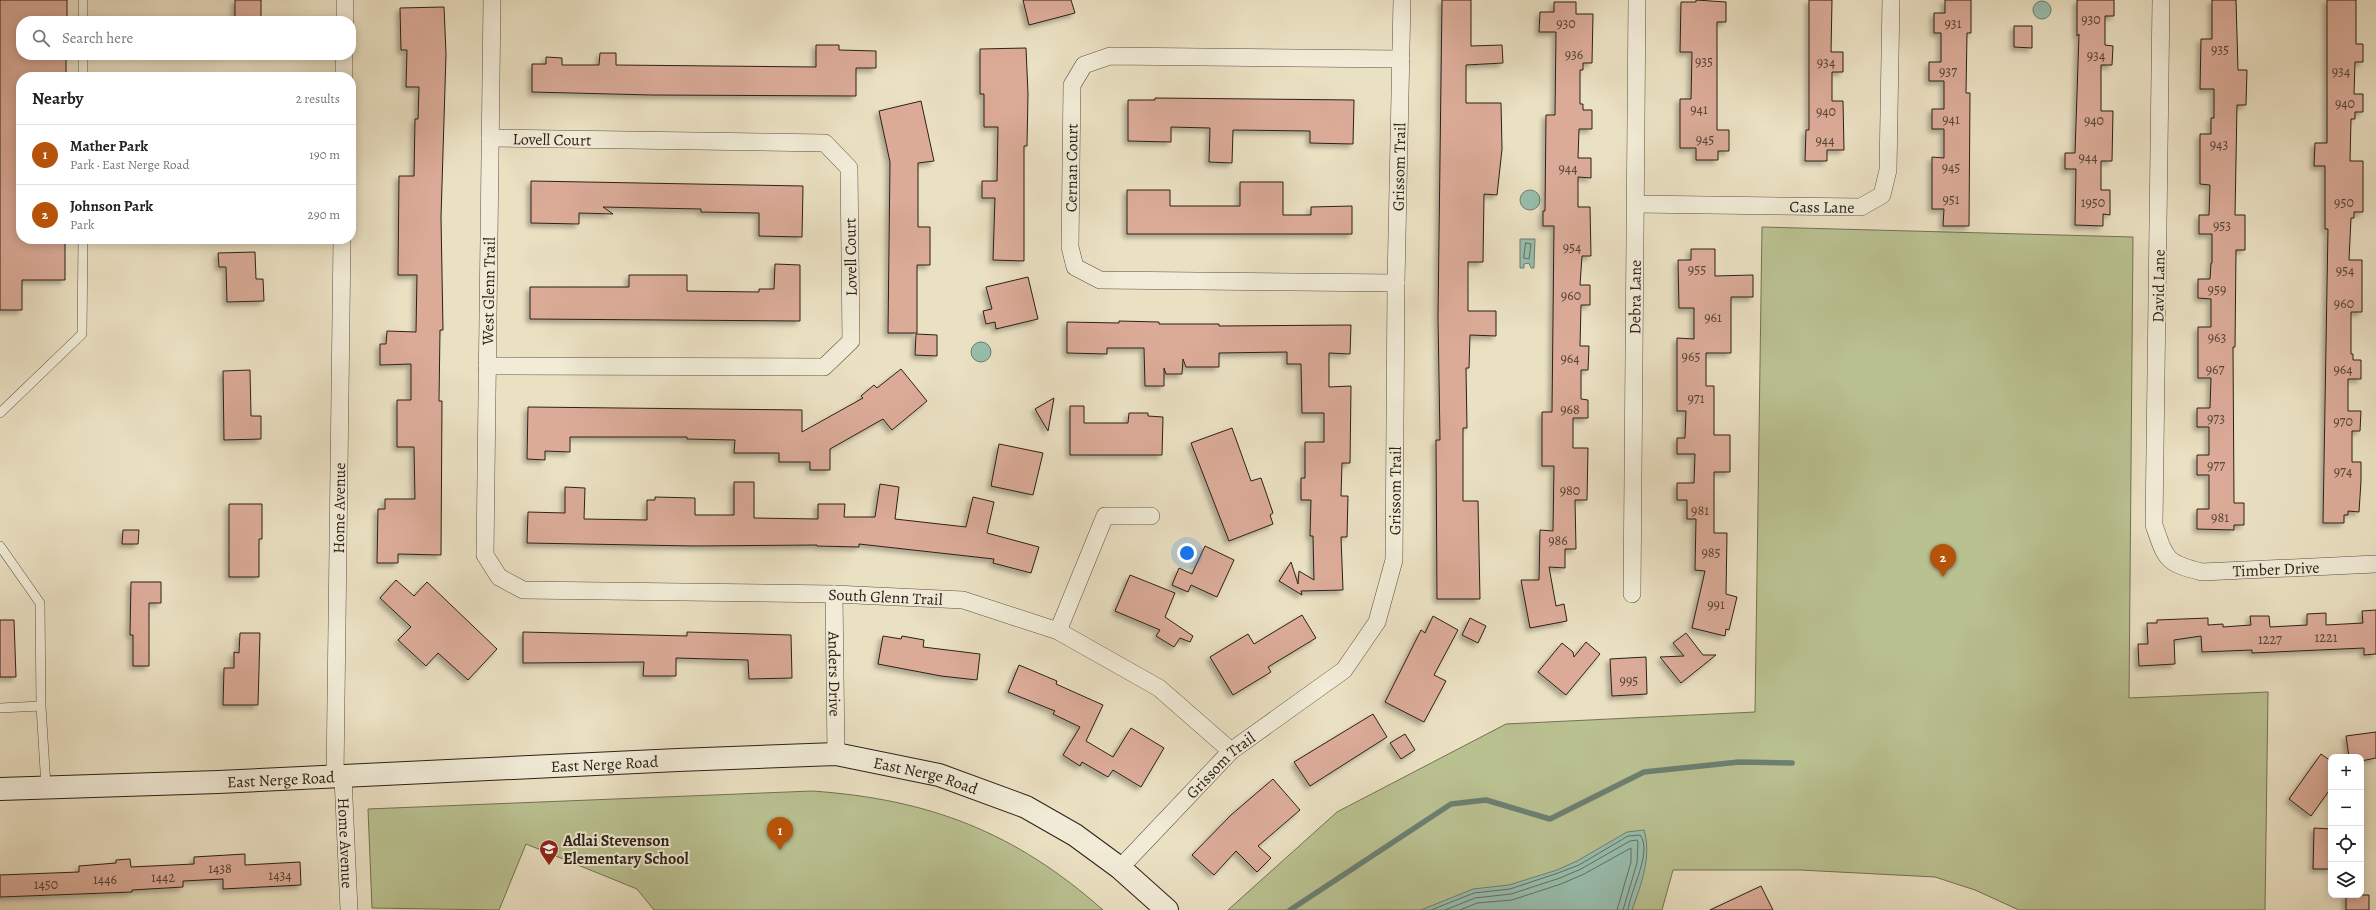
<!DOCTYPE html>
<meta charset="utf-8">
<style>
:root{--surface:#fff;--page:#f6f6f6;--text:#222;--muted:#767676;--line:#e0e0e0;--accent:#b45309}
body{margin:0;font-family:Alegreya,serif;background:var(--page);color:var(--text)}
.controls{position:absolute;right:12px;bottom:12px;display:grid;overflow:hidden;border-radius:8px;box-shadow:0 2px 10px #0003}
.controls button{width:36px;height:36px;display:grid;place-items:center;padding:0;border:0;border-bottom:1px solid var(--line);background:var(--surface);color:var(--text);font:20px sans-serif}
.you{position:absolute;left:1187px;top:553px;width:14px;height:14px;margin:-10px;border:3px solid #fff;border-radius:50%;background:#1a73e8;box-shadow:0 0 0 6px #1a73e833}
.badge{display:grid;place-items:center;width:26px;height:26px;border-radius:50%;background:var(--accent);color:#fff;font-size:13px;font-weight:700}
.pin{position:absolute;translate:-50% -33px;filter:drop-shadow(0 1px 2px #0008)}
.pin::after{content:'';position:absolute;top:21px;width:14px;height:12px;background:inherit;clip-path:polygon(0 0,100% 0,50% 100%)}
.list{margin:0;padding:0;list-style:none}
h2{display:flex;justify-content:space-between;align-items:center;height:52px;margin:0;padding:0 16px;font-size:17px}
h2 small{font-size:13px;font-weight:400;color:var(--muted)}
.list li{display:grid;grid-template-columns:26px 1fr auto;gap:12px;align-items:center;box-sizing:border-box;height:60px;padding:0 16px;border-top:1px solid var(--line)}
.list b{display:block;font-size:15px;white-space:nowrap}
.list p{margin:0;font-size:13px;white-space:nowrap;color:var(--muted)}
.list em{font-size:13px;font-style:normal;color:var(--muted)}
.icon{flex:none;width:22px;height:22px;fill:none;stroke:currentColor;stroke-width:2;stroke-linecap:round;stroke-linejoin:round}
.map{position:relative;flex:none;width:2376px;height:910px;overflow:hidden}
.search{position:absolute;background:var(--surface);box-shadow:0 2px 10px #0003;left:16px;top:16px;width:340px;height:44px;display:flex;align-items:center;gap:10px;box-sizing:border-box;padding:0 14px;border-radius:16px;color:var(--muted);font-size:15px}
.panel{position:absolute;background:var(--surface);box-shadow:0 2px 10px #0003;left:16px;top:72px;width:340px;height:172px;border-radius:16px}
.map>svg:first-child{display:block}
.green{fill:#bac191;stroke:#747154}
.water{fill:#98beae;stroke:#6d7f72}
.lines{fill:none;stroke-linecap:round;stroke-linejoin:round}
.shore{stroke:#627062;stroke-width:1}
.stream{stroke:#6d7f72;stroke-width:5.5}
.building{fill:#dbab98;stroke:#2d2117;filter:url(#shadow)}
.lane-casing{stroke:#5c5142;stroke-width:10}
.street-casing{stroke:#5c5142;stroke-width:18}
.secondary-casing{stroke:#2d2117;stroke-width:24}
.lane{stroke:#f1ebd7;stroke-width:9}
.street{stroke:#f1ebd7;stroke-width:17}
.secondary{stroke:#f1ebd7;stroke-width:22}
.labels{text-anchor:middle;stroke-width:4;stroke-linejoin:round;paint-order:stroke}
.number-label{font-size:14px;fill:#584437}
.street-label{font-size:16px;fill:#2d2117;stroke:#f1ebd7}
.poi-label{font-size:16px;font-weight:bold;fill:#2d2117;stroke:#f1ebd7;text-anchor:start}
</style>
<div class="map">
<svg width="2376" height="910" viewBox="0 0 2376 910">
<defs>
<filter id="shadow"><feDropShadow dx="-3.5" dy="3.5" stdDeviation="2" flood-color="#0004"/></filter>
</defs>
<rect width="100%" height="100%" fill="#eae0c2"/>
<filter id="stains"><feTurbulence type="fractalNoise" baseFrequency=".005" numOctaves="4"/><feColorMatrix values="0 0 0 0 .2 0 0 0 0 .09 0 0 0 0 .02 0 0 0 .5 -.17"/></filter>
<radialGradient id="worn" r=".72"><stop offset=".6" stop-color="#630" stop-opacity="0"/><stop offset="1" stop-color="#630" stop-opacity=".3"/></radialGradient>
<path class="green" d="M1762 227 2133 237 2129 698 2268 692 2265 910H2019L1975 890 1935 877 1800 870H1673L1662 910H1228L1337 812 1506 724 1755 712Z
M812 791C929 799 1015 832 1103 910H654L637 889 526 844 499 910 372 908 368 809Z"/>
<path class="water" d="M2033 10a9 9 0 1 1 18 0a9 9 0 1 1-18 0Z
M1520 200a10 10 0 1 1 20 0a10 10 0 1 1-20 0Z
M1520 239H1535L1534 268H1531L1529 263 1524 264V268H1520Z
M971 352a10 10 0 1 1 20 0a10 10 0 1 1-20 0Z
M1644 830C1652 856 1641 885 1632 910H1421L1473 889 1509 885 1557 870 1577 861 1627 832Z"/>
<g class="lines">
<path class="shore" d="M1526 243 1531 244 1529 259 1524 258Z
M1431 910 1474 893 1510 889 1558 873 1579 865 1628 836 1640 835C1653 851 1630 891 1628 910
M1445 910 1475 898 1511 894 1560 878 1581 869 1630 841 1637 840 1638 842 1637 863 1623 910
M1460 910 1477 903 1512 900 1561 884 1584 874 1631 848V862L1617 910"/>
<path class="stream" d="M1290 910 1451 804 1486 800 1550 819 1644 772 1739 762 1792 763"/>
</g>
<path class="building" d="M0 0H67V21H21V55H66V77H21V239H65V280H22V310H0Z
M235 0H261V21H235Z
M1023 0H1071L1075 13 1029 25Z
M1442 0H1471V46L1502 45 1503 63 1466 65V103H1501L1502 149 1497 195 1484 194 1483 262H1468V311H1496V336L1470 335 1469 368H1466L1467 428H1463V501H1478L1480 599H1437L1436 440H1440L1438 317Z
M1696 0 1726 2V22H1717V130H1729V151H1718V160H1696V148H1680V99H1691L1692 52H1680L1681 2H1696Z
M1809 0H1832L1831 52H1843V72H1832V101H1843L1844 150H1827V161H1805L1806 130H1809Z
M1945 0H1971V33H1967L1966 93H1970L1969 226H1943L1944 209H1932V157L1944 158V129H1932V109H1944V81H1929V62H1941V33H1934V13H1945Z
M2077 0H2114V16H2105V45L2113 46 2112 65H2101V111H2113L2112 161H2101V190H2110V215L2103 214V226L2075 225 2076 169H2065V153H2075L2079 34 2077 36Z
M2212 0H2236L2238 70H2247L2246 105H2237L2235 215H2245V250H2236L2235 347H2233L2234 503H2244V525H2234V530L2197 529V509H2209V475H2197V455H2209V427H2197V408H2210L2211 378H2198V327H2211V299L2198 298V279H2210L2211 263H2212V234H2199V215H2209L2210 185 2200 184V134H2211V118H2214V89H2200L2201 39H2212Z
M2327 0H2356V44H2363V62H2355L2354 94H2363V112H2355V119H2351L2350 161H2363V212H2354V218H2351L2349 260H2362V312H2351V354H2353V360H2361V379H2348V411H2361L2360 431H2352V462H2361V481L2359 512 2348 511V515H2344V523H2323L2328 229H2325V166H2314L2315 143H2327Z
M1554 2H1576V14H1593L1592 63H1583V70H1580V104H1583V110H1592V129H1579L1578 158H1591V178L1578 177V207H1590L1591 256H1582L1580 285H1590V305H1581L1580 346H1589L1588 370H1581V399L1588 400V418H1573V448H1588L1587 500H1575L1576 549H1565V568L1549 567 1556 606 1564 604 1567 621 1530 628 1521 580H1539L1540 530 1553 531 1554 466H1542V412H1552L1554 226H1543V211H1545L1546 115H1555L1556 32H1539L1540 12H1554Z
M444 7 446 54 441 217 443 330H440L439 401H442L441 555 398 554V563H377L378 509H385V499H415L414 447H397V400H411V364L380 365V344H386L387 331 416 332 417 275H398L399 176H414L415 119H418L419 87H406L407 50H401L400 8Z
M2014 26H2032V48L2014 47Z
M816 45H839V50L876 51V68H856V96L652 95 532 92V64H546V57L562 58V65H599L600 53H616V65L816 67Z
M1026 48 1028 94 1027 146H1024V261L993 260 995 198H982V181H997L998 127H984V94H980V49Z
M1155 98 1354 100 1353 144 1310 143V131L1233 130 1232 163 1209 162 1210 128 1171 127V142L1128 141V100H1155Z
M921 101 934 161 918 163V227H930V265H917V333H888L890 162 879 111Z
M531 181 803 186 802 237 759 236V213L701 212V209L603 207 613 214 579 213V224L531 223Z
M1240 182H1283V215H1311V207L1352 206V234H1127V190H1170V206H1240Z
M1691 249H1715V276L1753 275V297H1731V353H1706V386H1714V435H1730V472H1714V533H1727L1726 594 1737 597 1729 630 1726 629 1725 636 1692 628 1705 571 1695 570 1696 519H1687V500H1677V483H1694L1695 454H1677V438H1685L1686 411H1677V338L1694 339V308H1679L1678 260H1691Z
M255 252 256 279H263L264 301 227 302 226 267H219L218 253Z
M775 264 800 265V321L530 319V287H629V275H687V291L759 292V289H774Z
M1028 277 1038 319 996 329 995 322 986 324 983 311 992 309 986 287Z
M1119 321 1159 322V324H1219V326L1351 325 1350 354 1329 353V387L1351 386 1350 463H1342L1341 496H1348L1347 537H1341L1343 590 1301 591 1302 595 1279 581 1291 562 1298 584 1299 571 1314 580 1313 536H1310L1311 500H1301V478H1305V442H1324V413H1302L1301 364H1287V352L1219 353V367H1186L1183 359 1182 374H1166L1164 368V386H1145L1144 348H1107V354L1067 353V322L1119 323Z
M916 334 937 335V356L915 355Z
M901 369 927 401 892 430 883 419 830 449V470H810V462H779V453H734L735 440 687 439V437H570V452L545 451V460L527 459 528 407 802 410V432L863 398 861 396 874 385 877 388Z
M250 370 251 416H261V439L224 440 223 371Z
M1054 398 1048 431 1035 409Z
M1070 406H1084V423H1128L1129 413H1148V416L1163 417 1162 455H1070Z
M1232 428 1251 481 1261 478 1273 513 1270 515 1273 524 1229 541 1191 443Z
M999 444 1043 453 1033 495 991 486Z
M734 482H754V518L818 519V504H845L844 517H875L880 484 899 487 895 519 966 527 973 497 994 502 987 533 1039 547 1031 573 993 563 994 559 859 544V547L817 546V545L694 546 527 543 528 512 565 513V487L585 488 584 519 647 520V500H655V497L695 498V515H734Z
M229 504H262V539H259V577H229Z
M123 530H139L138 544H122Z
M1205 546 1234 560 1217 597 1191 585 1188 592 1172 585 1179 568 1192 574Z
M1130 575 1175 593 1165 617 1193 636 1190 642 1180 638 1174 647 1156 636 1160 630 1115 611Z
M396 580 414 596 427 582 497 649 468 680 438 653 426 666 398 640 411 627 380 598Z
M131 582H161V603H149V666H133V635H130Z
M2376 610V654L2364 655V648L2252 653V650L2202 652 2201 636 2174 640 2175 664 2139 666 2138 644H2148L2147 623H2157V620L2208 618V625L2223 624V627L2251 625 2250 616H2269L2270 627 2307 625V614L2326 613V625L2363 623 2362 611Z
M1302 615 1316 638 1268 667 1271 672 1233 695 1210 657 1248 634 1254 644Z
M1433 616 1458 630 1434 675 1446 681 1424 722 1385 702 1421 630 1425 633Z
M1470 618 1486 626 1478 643 1462 635Z
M0 620H14L16 677H0Z
M523 632 687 636V632L791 635 792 678 749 679 748 660 676 658V676H643L644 662 523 663Z
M240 633H260L258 705H223L224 668H234V652L239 653Z
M1686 633 1703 655H1716L1681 683 1660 657 1684 656 1673 643Z
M883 636 901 639 902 636 924 640 923 647 980 654 977 680 941 676 878 664Z
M1586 642 1600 654 1566 695 1538 672 1562 643 1573 652 1574 657Z
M1646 657 1647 694 1612 696 1610 659Z
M1019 665 1057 681 1056 684 1103 705 1086 741 1113 757 1131 728 1164 748 1141 787 1113 770 1108 777 1082 762 1080 766 1063 755 1080 727 1053 714 1055 711 1008 692Z
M1373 714 1387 737 1310 786 1294 762Z
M2376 732V758L2361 761V757H2349L2346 736Z
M1405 734 1415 750 1401 759 1390 743Z
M2321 754 2331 761V788L2311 816 2289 799Z
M1273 779 1300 810 1258 846 1271 858 1257 872 1236 851 1214 875 1192 855 1231 815Z
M2314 828 2331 829V869H2313Z
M245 854V865L300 862 301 885 223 889V879L183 881V887L132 890V892L0 897V875L79 872V866L116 863V860L130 859 131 867 194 864V857Z
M1761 886 1773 910H1710Z
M2346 895H2369V910H2346Z"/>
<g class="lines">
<defs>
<path id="lane" d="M83 21V0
M83 77V55
M0 413 82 334 83 239
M0 546 40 603 41 706 0 708
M41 706 46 787"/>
<g id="street">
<path id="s1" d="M492 0 485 555 499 577 523 590 834 594 963 600 1058 631 1159 688 1231 751"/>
<path id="s2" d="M2161 0 2154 525C2166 560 2166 563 2202 572L2376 564"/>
<path d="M345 21V0"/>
<path d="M344 77V55"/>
<path id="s3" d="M1636 204 1861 207 1882 195 1888 170 1891 0"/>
<path id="s4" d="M1396 283 1100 280 1075 267 1070 247 1072 85 1084 65 1110 56 1401 59"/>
<path d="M487 366 824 367 851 341 849 168 825 143 490 138"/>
<path id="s5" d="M834 594 836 754"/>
<path id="s6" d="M1632 594 1637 0"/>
<path d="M1058 631 1105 516H1151"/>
<path id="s7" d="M335 777 342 239"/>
<path id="s8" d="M343 777 349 910"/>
<path id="s9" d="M1120 868 1231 751 1344 670 1377 622 1394 560 1396 283 1402 0"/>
</g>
<g id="secondary">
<path id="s10" d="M0 789 218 782 678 760 836 754 939 775 1026 807 1075 835 1120 868 1167 910"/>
</g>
</defs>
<use href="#lane" class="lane-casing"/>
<use href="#street" class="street-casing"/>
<use href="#secondary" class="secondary-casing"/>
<use href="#lane" class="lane"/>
<use href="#street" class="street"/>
<use href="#secondary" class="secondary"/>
</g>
<defs>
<symbol id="school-pin" viewBox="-11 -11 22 30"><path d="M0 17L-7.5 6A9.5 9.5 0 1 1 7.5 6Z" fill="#8f2418" stroke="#f1ebd7"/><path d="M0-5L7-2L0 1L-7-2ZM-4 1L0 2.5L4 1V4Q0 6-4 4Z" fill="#fff"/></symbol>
</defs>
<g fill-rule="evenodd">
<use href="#school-pin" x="538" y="838" width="22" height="30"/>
</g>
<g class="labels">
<g class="number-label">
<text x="2091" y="24">930</text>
<text x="1566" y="28">930</text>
<text x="1953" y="28">931</text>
<text x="2220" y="54">935</text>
<text x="1574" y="59">936</text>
<text x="2096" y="60">934</text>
<text x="1704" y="66">935</text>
<text x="1826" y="67">934</text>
<text x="1948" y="76">937</text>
<text x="2341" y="76">934</text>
<text x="2345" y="108">940</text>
<text x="1699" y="114">941</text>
<text x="1826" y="116">940</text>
<text x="1951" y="124">941</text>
<text x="2094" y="125">940</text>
<text x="1705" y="144">945</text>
<text x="1825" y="145">944</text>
<text x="2219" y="149">943</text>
<text x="2088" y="162">944</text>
<text x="1951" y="172">945</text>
<text x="1568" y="173">944</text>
<text x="1951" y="204">951</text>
<text x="2093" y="207">1950</text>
<text x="2344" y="207">950</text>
<text x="2222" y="230">953</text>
<text x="1572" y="252">954</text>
<text x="1697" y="274">955</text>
<text x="2345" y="275">954</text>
<text x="2217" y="294">959</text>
<text x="1571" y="300">960</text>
<text x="2344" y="308">960</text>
<text x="1713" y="322">961</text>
<text x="2217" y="342">963</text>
<text x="1691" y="361">965</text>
<text x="1570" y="363">964</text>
<text x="2215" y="374">967</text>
<text x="2343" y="374">964</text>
<text x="1696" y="403">971</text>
<text x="1570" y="414">968</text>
<text x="2216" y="423">973</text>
<text x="2343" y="426">970</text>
<text x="2216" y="470">977</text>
<text x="2343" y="476">974</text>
<text x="1570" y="495">980</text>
<text x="1700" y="515">981</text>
<text x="2220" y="522">981</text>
<text x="1558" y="545">986</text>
<text x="1711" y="557">985</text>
<text x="1716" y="609">991</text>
<text x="2326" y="642">1221</text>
<text x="2270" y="644">1227</text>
<text x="1629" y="685">995</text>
<text x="220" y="873">1438</text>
<text x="280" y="880">1434</text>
<text x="163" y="882">1442</text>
<text x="105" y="884">1446</text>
<text x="46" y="889">1450</text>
</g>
<g class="street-label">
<text transform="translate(552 139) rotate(1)" y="6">Lovell Court</text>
<text dy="6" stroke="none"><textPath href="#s4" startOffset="424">Cernan Court</textPath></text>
<text dy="6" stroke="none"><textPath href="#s9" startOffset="816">Grissom Trail</textPath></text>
<text dy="6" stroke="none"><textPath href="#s3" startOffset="186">Cass Lane</textPath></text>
<text transform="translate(850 257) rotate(-91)" y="6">Lovell Court</text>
<text transform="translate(2158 286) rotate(-89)" y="6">David Lane</text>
<text transform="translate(488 291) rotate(-89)" y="6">West Glenn Trail</text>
<text dy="6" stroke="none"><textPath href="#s6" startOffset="297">Debra Lane</textPath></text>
<text dy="6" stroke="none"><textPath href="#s9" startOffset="492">Grissom Trail</textPath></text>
<text dy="6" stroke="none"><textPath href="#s7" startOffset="269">Home Avenue</textPath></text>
<text dy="6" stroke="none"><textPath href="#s2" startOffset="672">Timber Drive</textPath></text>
<text dy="6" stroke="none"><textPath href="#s1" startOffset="971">South Glenn Trail</textPath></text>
<text dy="6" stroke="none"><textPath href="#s5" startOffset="80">Anders Drive</textPath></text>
<text dy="6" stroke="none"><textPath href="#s10" startOffset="605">East Nerge Road</textPath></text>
<text dy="6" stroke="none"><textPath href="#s9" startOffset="144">Grissom Trail</textPath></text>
<text dy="6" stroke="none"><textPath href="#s10" startOffset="929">East Nerge Road</textPath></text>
<text dy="6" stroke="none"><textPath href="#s10" startOffset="281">East Nerge Road</textPath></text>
<text dy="6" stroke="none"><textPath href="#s8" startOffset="66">Home Avenue</textPath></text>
</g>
<g class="poi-label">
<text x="563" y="846">Adlai Stevenson<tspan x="563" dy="18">Elementary School</tspan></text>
</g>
</g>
<rect width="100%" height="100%" filter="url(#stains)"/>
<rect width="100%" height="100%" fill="url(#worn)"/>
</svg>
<div class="controls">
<button>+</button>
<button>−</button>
<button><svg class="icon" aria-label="locate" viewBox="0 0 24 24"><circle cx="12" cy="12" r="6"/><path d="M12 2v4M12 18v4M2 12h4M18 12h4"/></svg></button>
<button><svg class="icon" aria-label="layers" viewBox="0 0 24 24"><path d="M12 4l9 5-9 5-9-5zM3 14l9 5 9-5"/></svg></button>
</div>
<div class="you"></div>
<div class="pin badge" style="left:780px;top:850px">1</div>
<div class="pin badge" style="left:1943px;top:577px">2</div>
<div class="search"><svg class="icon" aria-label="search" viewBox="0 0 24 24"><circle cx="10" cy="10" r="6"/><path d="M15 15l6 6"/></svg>Search here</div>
<section class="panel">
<h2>Nearby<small>2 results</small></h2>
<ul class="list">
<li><span class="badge">1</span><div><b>Mather Park</b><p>Park · East Nerge Road</p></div><em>190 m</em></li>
<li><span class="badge">2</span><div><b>Johnson Park</b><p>Park</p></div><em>290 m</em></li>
</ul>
</section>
</div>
